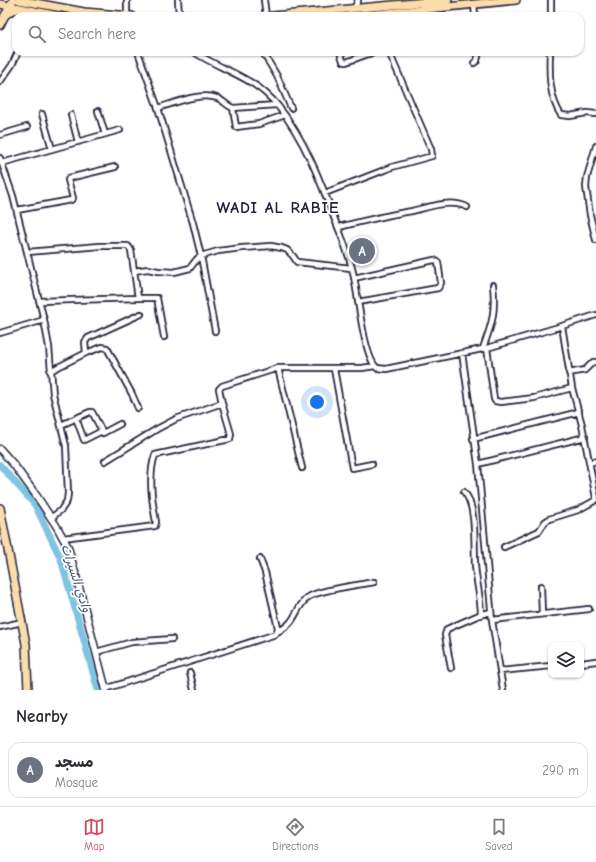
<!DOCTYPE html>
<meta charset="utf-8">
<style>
:root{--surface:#fff;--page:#f2f2f3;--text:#2b2b33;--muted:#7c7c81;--line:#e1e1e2;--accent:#d1495b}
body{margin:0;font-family:"Comic Neue","Playpen Sans Arabic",sans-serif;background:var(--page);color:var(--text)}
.controls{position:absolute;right:12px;bottom:12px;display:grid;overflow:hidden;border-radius:8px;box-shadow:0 1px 3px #0004}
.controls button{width:36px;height:36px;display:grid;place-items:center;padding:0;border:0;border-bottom:1px solid var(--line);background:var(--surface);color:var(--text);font:20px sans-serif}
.you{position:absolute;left:317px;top:402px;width:14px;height:14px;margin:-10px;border:3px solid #fff;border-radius:50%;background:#1a73e8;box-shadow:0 0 0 6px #1a73e833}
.badge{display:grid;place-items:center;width:26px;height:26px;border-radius:50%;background:var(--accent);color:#fff;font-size:13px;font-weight:700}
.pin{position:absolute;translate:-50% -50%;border:2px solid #fff;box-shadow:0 1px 4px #0006}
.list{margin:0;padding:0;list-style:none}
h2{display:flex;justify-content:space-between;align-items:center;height:52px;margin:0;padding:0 16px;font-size:17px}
h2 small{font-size:13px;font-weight:400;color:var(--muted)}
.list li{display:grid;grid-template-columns:26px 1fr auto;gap:12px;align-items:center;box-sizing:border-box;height:56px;margin:0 8px 8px;padding:0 8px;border:1px solid var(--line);border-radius:12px}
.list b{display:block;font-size:15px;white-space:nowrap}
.list p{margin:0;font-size:13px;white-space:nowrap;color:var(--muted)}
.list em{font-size:13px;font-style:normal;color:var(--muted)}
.icon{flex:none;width:22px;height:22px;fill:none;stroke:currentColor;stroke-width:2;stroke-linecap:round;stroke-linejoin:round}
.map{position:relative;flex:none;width:596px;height:690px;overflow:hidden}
.search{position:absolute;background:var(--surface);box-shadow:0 1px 3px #0004;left:12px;right:12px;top:12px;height:44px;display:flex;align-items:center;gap:10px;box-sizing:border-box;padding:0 14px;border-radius:12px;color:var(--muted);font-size:15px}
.sheet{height:116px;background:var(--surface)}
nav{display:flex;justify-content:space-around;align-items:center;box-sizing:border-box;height:56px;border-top:1px solid var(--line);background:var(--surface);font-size:11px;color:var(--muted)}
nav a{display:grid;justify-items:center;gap:2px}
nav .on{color:var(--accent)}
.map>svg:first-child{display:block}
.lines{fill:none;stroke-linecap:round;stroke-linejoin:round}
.river{stroke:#7fc4e0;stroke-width:7}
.minor-casing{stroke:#22223b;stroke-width:8}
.secondary-casing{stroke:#22223b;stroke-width:9}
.primary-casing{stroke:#22223b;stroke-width:10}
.trunk-casing{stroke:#22223b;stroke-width:10}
.minor{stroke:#fff;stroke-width:4.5}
.secondary{stroke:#fff;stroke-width:6}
.primary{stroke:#fddcac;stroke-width:7}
.trunk{stroke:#fddcac;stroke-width:7}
.labels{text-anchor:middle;stroke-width:3.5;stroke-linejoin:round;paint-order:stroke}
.water-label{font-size:13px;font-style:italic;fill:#435b75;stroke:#fff}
.district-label{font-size:16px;font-weight:bold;letter-spacing:1px;fill:#22223b;stroke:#fff}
</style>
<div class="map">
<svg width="596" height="690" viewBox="0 0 596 690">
<rect width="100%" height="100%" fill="#fff"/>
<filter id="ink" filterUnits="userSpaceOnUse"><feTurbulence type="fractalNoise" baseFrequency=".025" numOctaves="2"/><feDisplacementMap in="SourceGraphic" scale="8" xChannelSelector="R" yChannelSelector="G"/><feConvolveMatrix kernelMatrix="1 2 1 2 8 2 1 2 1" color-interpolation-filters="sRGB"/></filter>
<g filter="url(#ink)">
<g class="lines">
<path class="river" d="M0 465 35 505 61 559 98 690"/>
<defs>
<path id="minor" d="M127 0V16
M178 0 179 16
M264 0 266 16
M551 0V16
M474 4 475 16
M354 9 358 0
M138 52 158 108 193 223 201 256 215 331
M194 52C225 72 253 76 278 106 305 140 320 180 335 220 343 239 350 257 354 277 358 295 364 358 377 368L386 369 487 348 562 326 596 315
M266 52 265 56 277 76 291 108
M340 52 343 61 346 62 374 52
M550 52C549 73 549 97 561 115L570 116 587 113 596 114
M474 63 477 61 479 52
M0 82 12 65 18 52
M158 108C175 103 200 92 217 98 223 100 227 106 233 108L276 105
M233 108 236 127 259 124 285 115
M98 111 105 134
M42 114 52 149
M71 115 78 142
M0 135 27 127
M596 146 587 177 586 187 590 215 596 240
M0 158 13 196 44 320 49 347 53 394 66 446 68 493 67 501 61 510 51 518
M2 163 120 130
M325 193 392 167 432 156 431 149 389 52
M17 210 71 200 73 198 68 180 69 178 115 167
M339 227C363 221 387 215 412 211 429 207 450 199 467 207
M27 252 100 246H128L131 250 138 298
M134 271 148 269 158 271 174 272 190 268 197 259 201 256 218 251 242 248 271 246 282 248 287 250 293 256 297 262 351 268
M354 278 434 260 438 262 441 283 438 288 358 302
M39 301 138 298H157L164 337
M562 326 572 388 582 425 596 498
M0 333 44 320
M483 348C492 324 496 312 493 285
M487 348 494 399 495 401 501 402 534 398 572 388
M86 353 102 347 107 348 132 394 138 408
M462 353 478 464 492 620 503 690
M278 368 302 468
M334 369 352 468 372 464
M50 371 86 353 85 342 88 338 141 314
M569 373 585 370 593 362H596
M76 418 84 440 102 431
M61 425 90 412H92L103 433 120 424
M473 439 579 412
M105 461 157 429 176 419 222 403 219 389 222 386 278 368H362L375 366
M589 463 596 461
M478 464 585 437
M464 492C477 505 474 547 475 565 476 581 481 598 481 615
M63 538 155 526 156 522C152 501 148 476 155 455L230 439 231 434 222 403
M504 547 539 531 545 522 549 519 578 510 596 500
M541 586 542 614
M492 620 589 609
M0 627 22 622
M277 632C298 622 293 611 307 598 316 590 360 585 374 582
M96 652 132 642 172 639
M581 663 596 661
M451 668 445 635 447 629 479 615 491 612
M500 671 551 666
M190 673 194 690
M105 689 276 634 278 628 265 572 260 559"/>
<path id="secondary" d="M0 449 14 465 36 495 57 527 68 547 83 602 106 690"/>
<path id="primary" d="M0 25 13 0
M0 508 26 644 28 690"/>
<path id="trunk" d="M19 0 84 12 132 16
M0 4 59 16
M5 15 13 10 19 9
M272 16 448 0
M358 16 516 0"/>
</defs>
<use href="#minor" class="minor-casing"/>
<use href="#secondary" class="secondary-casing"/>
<use href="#primary" class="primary-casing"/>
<use href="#trunk" class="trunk-casing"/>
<use href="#minor" class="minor"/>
<use href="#secondary" class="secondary"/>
<use href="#primary" class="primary"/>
<use href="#trunk" class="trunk"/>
</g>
</g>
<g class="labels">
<g class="water-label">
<text transform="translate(77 578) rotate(72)" y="5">وادي السيرات</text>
</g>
<g class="district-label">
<text x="278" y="213">WADI AL RABIE</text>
</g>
</g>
</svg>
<div class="controls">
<button><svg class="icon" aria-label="layers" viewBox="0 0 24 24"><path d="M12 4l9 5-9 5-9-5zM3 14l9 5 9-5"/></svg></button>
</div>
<div class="you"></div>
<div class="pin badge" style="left:362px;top:251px;background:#6b7280">A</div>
<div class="search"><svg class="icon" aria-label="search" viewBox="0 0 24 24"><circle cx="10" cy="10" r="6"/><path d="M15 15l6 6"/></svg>Search here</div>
</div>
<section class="sheet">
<h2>Nearby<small></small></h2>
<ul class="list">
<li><span class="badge" style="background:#6b7280">A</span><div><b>مسجد</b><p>Mosque</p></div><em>290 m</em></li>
</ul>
</section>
<nav>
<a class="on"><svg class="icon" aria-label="map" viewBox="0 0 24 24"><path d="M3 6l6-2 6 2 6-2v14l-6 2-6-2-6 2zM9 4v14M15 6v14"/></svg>Map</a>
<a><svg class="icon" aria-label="directions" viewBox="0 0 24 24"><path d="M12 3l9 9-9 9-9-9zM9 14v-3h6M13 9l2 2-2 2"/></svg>Directions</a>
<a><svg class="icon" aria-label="saved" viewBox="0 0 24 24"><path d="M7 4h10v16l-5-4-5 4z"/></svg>Saved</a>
</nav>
